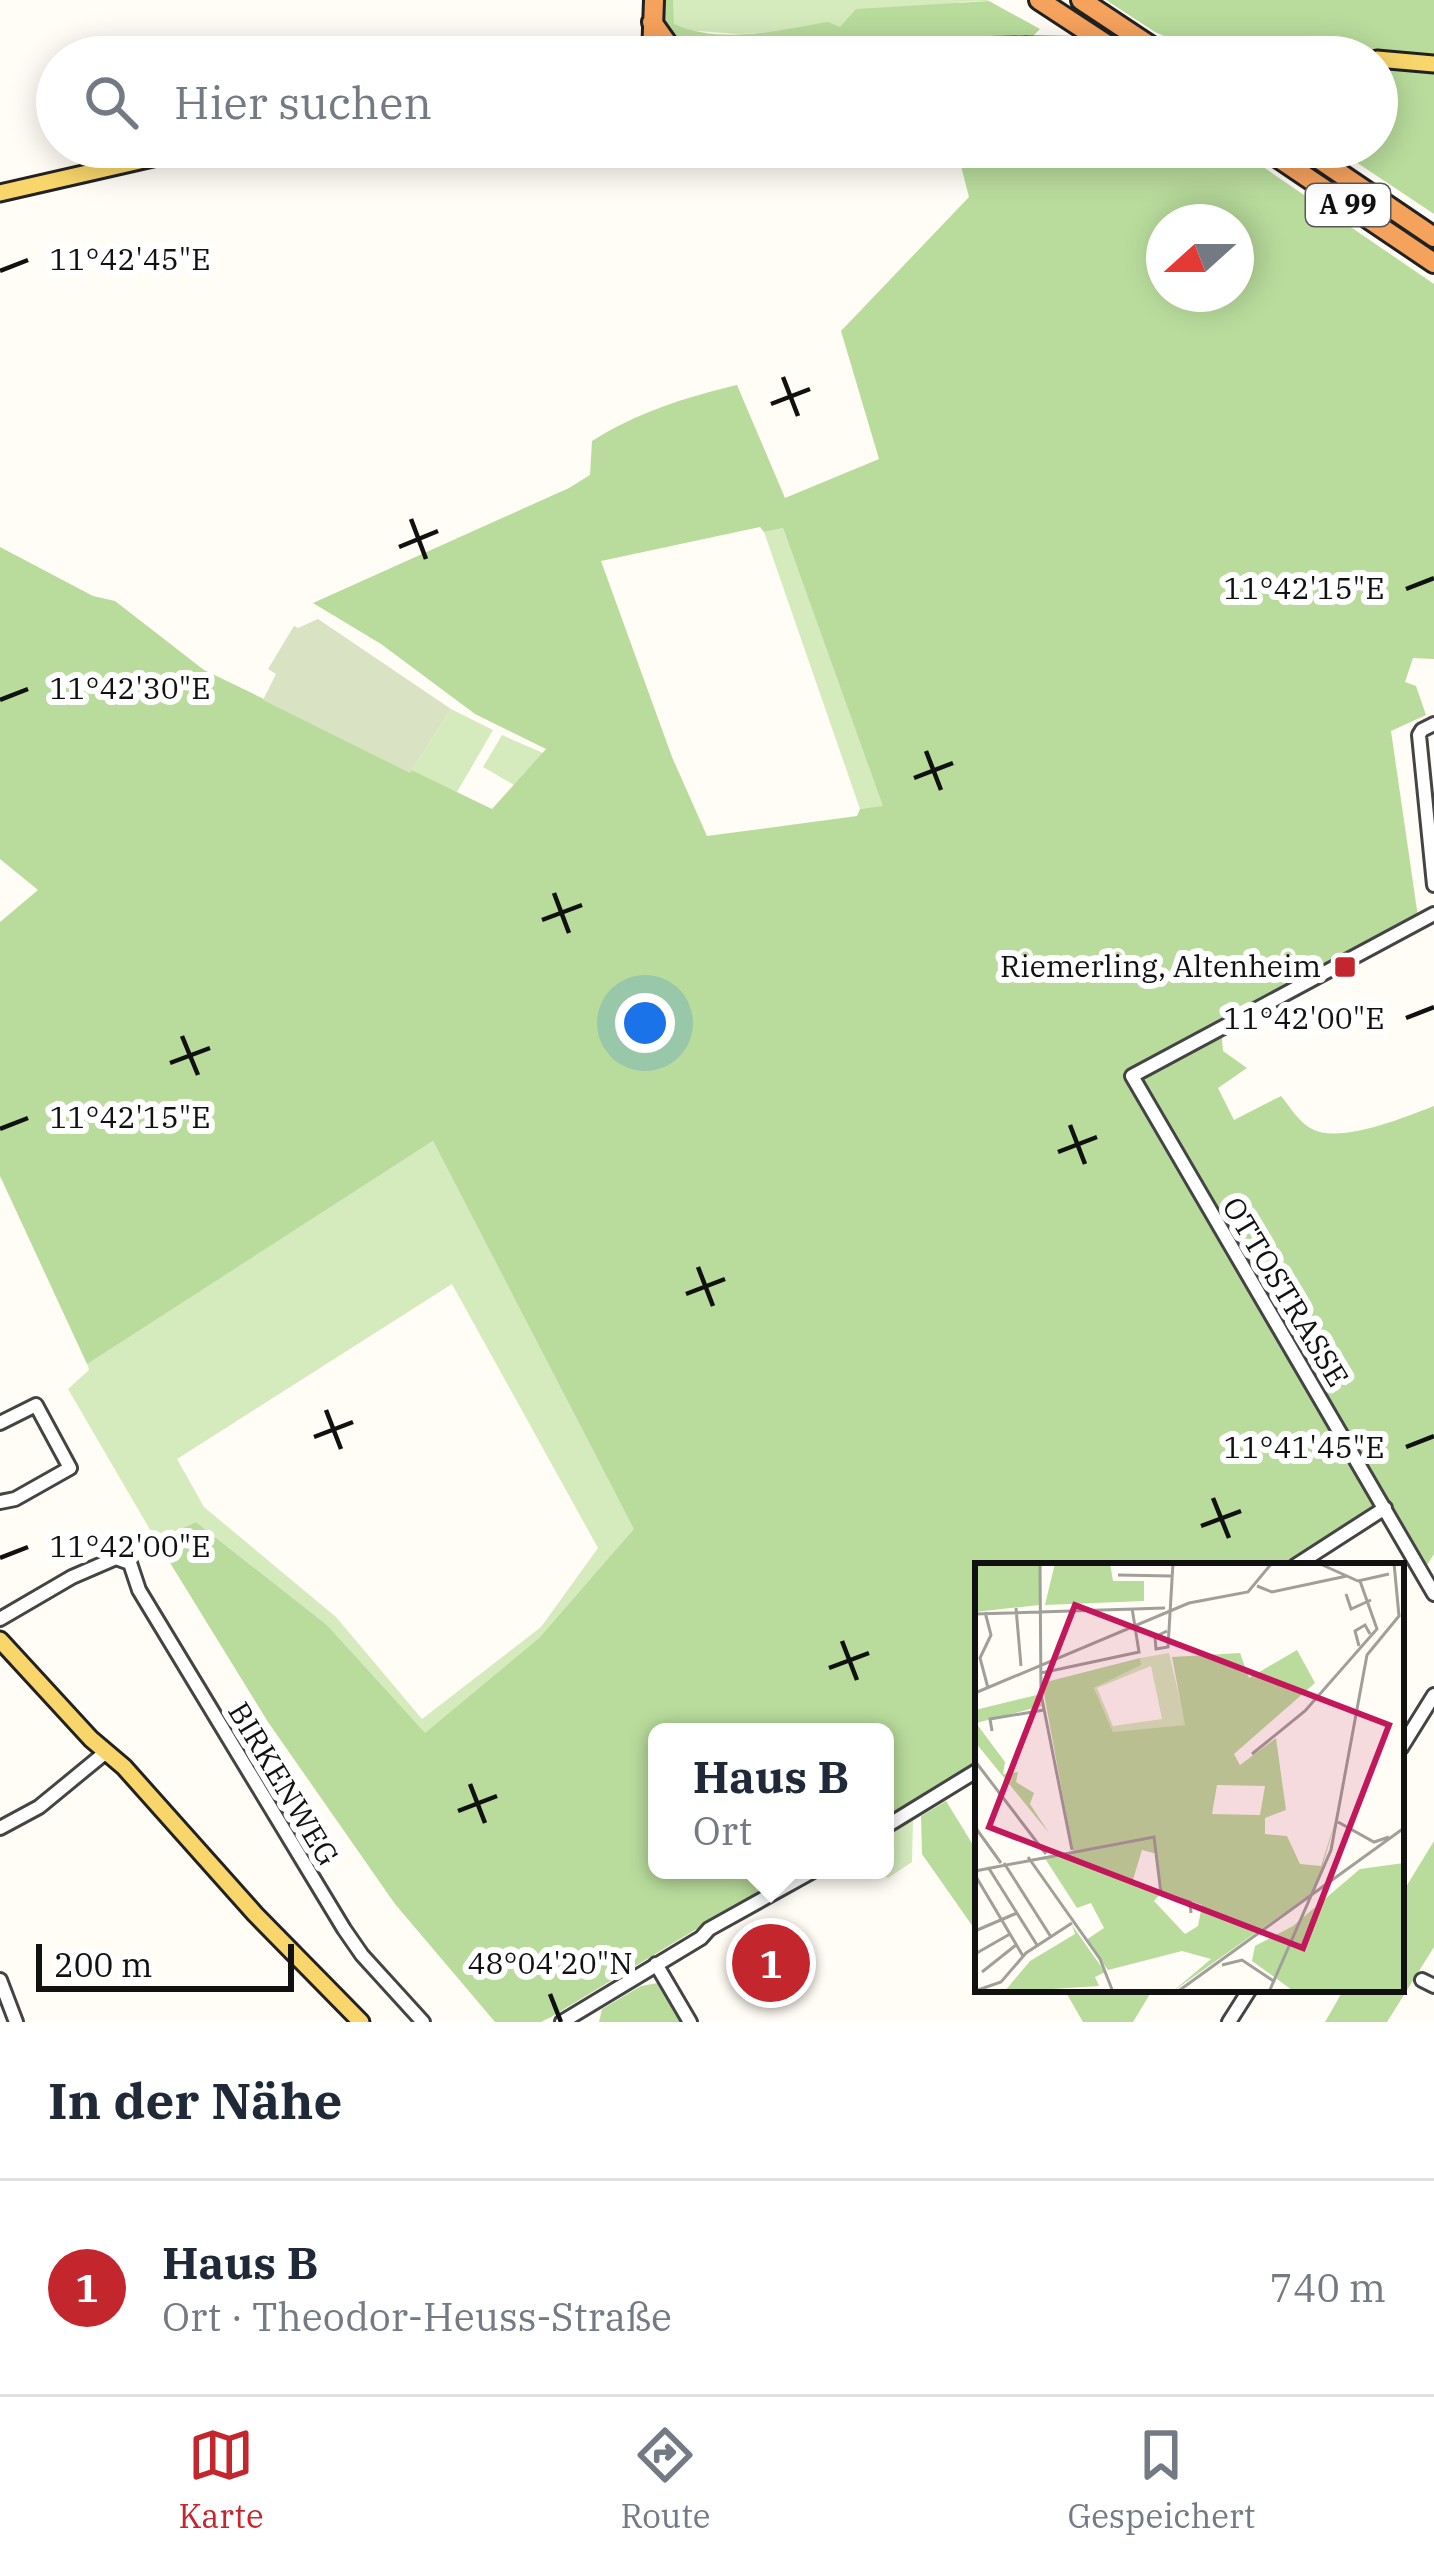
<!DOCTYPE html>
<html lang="de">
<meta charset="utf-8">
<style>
:root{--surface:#fff;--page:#f6f6f7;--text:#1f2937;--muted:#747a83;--line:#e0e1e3;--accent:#c4262e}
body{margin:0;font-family:"IBM Plex Serif",serif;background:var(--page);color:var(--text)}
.compass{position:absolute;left:1146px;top:204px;width:108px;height:108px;border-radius:50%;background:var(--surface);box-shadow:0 6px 30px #0003;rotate:249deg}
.scale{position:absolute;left:36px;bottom:30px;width:258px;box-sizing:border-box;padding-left:12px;border:6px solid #111;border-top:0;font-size:33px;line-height:42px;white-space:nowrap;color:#111;-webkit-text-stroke:9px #fff;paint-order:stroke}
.you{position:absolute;left:645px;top:1023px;width:42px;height:42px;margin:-30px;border:9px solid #fff;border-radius:50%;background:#1a73e8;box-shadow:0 0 0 18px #1a73e833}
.badge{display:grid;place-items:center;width:78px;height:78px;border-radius:50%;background:var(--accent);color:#fff;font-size:39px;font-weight:700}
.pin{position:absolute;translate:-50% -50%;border:6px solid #fff;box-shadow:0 3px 12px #0006}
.popup{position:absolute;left:648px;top:1723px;width:246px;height:156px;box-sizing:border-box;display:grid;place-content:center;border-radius:18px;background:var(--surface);filter:drop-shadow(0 3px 9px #0005);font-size:39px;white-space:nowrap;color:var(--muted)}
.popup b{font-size:45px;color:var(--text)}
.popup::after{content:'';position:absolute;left:50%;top:100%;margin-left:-24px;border:24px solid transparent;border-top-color:var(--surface)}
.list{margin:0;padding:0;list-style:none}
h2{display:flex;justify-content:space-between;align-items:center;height:156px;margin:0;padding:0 48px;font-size:51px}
h2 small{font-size:39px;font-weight:400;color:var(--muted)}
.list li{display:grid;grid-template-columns:78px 1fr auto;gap:36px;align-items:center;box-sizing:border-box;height:216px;padding:0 48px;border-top:3px solid var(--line)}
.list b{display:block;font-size:45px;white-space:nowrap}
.list p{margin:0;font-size:39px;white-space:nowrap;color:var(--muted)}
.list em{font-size:39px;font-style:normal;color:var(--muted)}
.icon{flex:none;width:66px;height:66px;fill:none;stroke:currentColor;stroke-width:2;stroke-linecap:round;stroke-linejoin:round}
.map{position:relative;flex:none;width:1434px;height:2022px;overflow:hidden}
.search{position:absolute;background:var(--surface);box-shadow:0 6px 30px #0003;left:36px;right:36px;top:36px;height:132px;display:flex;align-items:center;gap:30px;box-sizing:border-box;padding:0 42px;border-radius:66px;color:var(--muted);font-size:45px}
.sheet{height:372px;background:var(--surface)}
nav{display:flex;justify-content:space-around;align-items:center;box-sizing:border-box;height:168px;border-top:3px solid var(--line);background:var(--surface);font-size:33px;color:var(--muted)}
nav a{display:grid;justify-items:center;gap:6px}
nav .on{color:var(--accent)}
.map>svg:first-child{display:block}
.green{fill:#d5ebbd;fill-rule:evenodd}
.forest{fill:#b9dc9c;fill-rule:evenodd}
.cemetery{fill:#d9e3c4}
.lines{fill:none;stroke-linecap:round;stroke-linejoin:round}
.minor-casing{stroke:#444;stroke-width:18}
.major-casing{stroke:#222;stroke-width:21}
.highway-casing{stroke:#222;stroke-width:24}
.minor{stroke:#fff;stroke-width:12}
.major{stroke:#f9d66b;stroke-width:15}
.highway{stroke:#f5a25d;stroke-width:18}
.major-bridge-casing{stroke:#222;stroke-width:21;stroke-linecap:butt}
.major-bridge{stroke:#f9d66b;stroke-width:15}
.ticks{fill:none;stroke:#111;stroke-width:4.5}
.poi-dot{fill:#c4262e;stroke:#fff;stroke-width:4.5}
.labels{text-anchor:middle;stroke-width:12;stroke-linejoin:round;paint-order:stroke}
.shield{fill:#fff;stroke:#585858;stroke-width:3}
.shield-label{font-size:27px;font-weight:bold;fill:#111}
.poi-label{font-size:30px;fill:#111;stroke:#fff;text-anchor:end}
.street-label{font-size:30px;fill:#111;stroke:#fff}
.inset-road{fill:none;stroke:#a09f9a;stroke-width:3}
.view{fill:#c2185b;fill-opacity:0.15;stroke:#c2185b;stroke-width:6}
.inset-edge{fill:none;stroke:#111;stroke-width:6}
.ticks-label{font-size:30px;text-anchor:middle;fill:#111;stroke:#fff;stroke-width:12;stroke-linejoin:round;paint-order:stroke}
</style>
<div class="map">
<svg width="1434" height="2022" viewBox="0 0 1434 2022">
<rect width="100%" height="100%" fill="#fffdf5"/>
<path class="green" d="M673 0H987L989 1 962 2 840 28 738 34 685 30 673 24Z
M783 528 884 807 860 809 764 532Z
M451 709 493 730 457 792 410 773Z
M502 735 543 753 514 785 483 767Z
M433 1141 635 1529 539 1638 425 1734 327 1625 196 1522 156 1540 68 1389 89 1370 87 1363ZM452 1284 598 1548 541 1627 422 1719 336 1617 204 1507 177 1459Z
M913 1820 912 1862 888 1878 870 1870H885V1837Z"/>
<path class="forest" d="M663 0H673L674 24C720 45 780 30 828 22L840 27 856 9 989 1 1040 29 1031 38 1019 39 819 42 686 50C666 39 662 23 663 0Z
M1106 0H1434V214L1347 156 1348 147H1377V57H1211L1155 32Z
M956 147H1234L1434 284V659L1413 658 1405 682 1416 686 1426 715 1391 731 1418 917 1220 1019 1223 1051 1247 1068 1218 1088 1234 1120 1281 1096C1290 1107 1300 1124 1314 1130 1342 1143 1406 1117 1434 1106V1554L1427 1565 1434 1578 1387 1496 1281 1566H978V1764L885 1821V1732H657V1870H794L551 2017 541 2022H495L395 1904 268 1722 156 1540 196 1522 327 1625 425 1733 539 1638 634 1529 433 1141 87 1364 0 1176V922L38 890 0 859V547L93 596 115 601 204 670 492 809 546 749 475 714 381 644 313 603 569 488 590 475 592 441C636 413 686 397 737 385L785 498 879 459 841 331 969 197ZM1164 222H1236V294H1164ZM760 527 764 532 783 528 883 806 860 809 857 816 707 836 672 757 601 561Z
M946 1801 978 1853V1934L922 1854 921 1816Z
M1434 1841V1947L1387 2022H1325L1344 1989H1401V1895Z
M658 1983 681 2022H599L602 2009 641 1986Z
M1064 1989H1153L1133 2022H1083Z"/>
<path class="cemetery" d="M318 619 451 709 410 773 263 700 276 674 268 669 294 626 298 628Z"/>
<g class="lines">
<defs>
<path id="minor" d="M1434 724 1422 730 1419 735 1434 885
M1434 914 1132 1076 1434 1594
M0 1423 36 1405 70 1468 15 1499 0 1502
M1295 1566 1385 1508
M0 1619 72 1577 116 1558 130 1563 139 1590 344 1929 362 1955 423 2022
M1401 1748 1434 1695
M885 1827 978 1770
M0 1828 39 1807 106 1752
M656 1964 690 2022
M0 1980 16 2022
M1422 1980 1434 1986
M562 2022 701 1938 709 1929 815 1870
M1229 2022 1250 1989"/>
<path id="major" d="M1240 48 1358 57
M779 57 901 48 1025 46
M1377 59 1434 64
M0 193 201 147
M0 1640 91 1739 124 1767 255 1914 361 2022"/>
<path id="highway" d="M1039 0 1126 57
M1081 0 1167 57
M652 22 669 46 694 57
M652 57 654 0
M1262 147 1434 263
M1301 147 1434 237"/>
</defs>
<use href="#minor" class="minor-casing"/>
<use href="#major" class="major-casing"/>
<use href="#highway" class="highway-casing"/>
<use href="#minor" class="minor"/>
<use href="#major" class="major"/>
<use href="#highway" class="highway"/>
<defs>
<path id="major-bridge" d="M1025 46 1240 48"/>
</defs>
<use href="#major-bridge" class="major-bridge-casing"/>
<use href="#major-bridge" class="major-bridge"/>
</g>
<path class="ticks" d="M0 271 28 260M783 377 798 416M771 404 810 389M411 519 426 559M399 547 438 531M1406 589 1434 578M0 700 28 689M926 751 941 790M914 778 953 763M554 893 569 933M542 920 582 905M1406 1018 1434 1007M182 1036 198 1075M170 1063 210 1048M1070 1125 1085 1164M0 1129 28 1118M1058 1152 1097 1137M698 1267 713 1306M686 1294 725 1279M326 1410 341 1449M314 1437 353 1422M1406 1447 1434 1436M1213 1498 1229 1538M1201 1526 1241 1511M0 1558 28 1547M842 1641 857 1680M829 1668 869 1653M470 1784 485 1823M458 1811 497 1796M550 1994 561 2022"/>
<rect class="poi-dot" x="1333" y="955" width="24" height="24" rx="6"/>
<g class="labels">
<rect class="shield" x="1306" y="184" width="84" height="42" rx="9"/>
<g class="shield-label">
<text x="1348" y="214">A 99</text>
</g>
<g class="poi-label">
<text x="1321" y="977">Riemerling, Altenheim</text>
</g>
<g class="street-label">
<text transform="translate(1285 1292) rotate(59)" y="10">OTTOSTRASSE</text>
<text transform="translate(283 1784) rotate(59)" y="10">BIRKENWEG</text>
</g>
</g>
<g transform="translate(975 1563)">
<rect width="429" height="429" fill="#fffdf5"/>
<path d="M194 90 211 162 138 170 119 125 165 102V95ZM176 103 187 156 138 163 122 125Z" fill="#d5ebbd" fill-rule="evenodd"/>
<path d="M0 0H64L65 42 0 49ZM80 0H135L138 18H169V38L70 42ZM322 87 340 120 259 191 265 202 301 175 311 247 290 255V271L312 273 325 301 346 303 367 237 340 328 197 429 236 396 207 388 133 407 111 377 129 365 116 340 102 345 71 297 56 296 98 288 67 120 165 95 166 102 119 125 138 169 210 162 197 94 265 90 274 115ZM242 222 290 223 285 252 237 251ZM167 287 182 291 187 328 227 342 223 363 210 371 179 338 185 331 157 320ZM62 132 67 143 1 160 30 199 28 211 43 209 41 219 59 230 55 241 74 270 0 179V147ZM429 300V429L317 427 277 398 280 383 318 363 385 306ZM97 362 130 409 120 414 124 423 29 429 55 398 100 371Z" fill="#b9dc9c" fill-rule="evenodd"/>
<path class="inset-road" d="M65 0 66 131 97 287M343 0 383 18 414 11M143 12 196 13M282 23 297 29 372 13M371 31 376 46 396 37M41 45 46 103M10 49 16 72 5 95 13 125M0 51 190 45M192 68 180 74 181 86 193 84 198 0M384 83 380 68 390 62 395 71M66 110 164 89 157 45M0 130 214 40 273 29 297 0M17 168 15 156 69 147M277 191 330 148 402 66 385 18M0 198 71 291M363 259 399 279 414 274M0 264 26 300M53 294 125 396 138 429M29 300 76 374M13 304 62 382M0 308 179 274 186 330 215 339 216 350M0 312 48 393M0 368 42 350M0 391 35 371M247 402 267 397 300 419M7 409 41 382M0 428 26 419 51 390 97 360M202 429 429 265M294 429 356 287 392 92 424 53 419 0"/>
<path class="view" d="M100 42 414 162 328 385 14 264Z"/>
<rect width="429" height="429" class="inset-edge"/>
</g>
<g class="ticks-label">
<text x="130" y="270">11°42'45"E</text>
<text x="1304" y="599">11°42'15"E</text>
<text x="130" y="699">11°42'30"E</text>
<text x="1304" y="1029">11°42'00"E</text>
<text x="130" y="1128">11°42'15"E</text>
<text x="1304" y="1458">11°41'45"E</text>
<text x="130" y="1557">11°42'00"E</text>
<text x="550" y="1974">48°04'20"N</text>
</g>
</svg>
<svg class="compass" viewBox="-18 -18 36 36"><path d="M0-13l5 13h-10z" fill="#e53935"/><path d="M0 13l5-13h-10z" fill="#747a83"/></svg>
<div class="scale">200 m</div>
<div class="you"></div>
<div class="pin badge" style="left:771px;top:1963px">1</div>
<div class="popup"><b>Haus B</b>Ort</div>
<div class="search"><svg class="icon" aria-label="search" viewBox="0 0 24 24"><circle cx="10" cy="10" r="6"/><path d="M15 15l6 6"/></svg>Hier suchen</div>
</div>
<section class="sheet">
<h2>In der Nähe<small></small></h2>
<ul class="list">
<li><span class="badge">1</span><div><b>Haus B</b><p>Ort · Theodor-Heuss-Straße</p></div><em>740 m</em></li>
</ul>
</section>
<nav>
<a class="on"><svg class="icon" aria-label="map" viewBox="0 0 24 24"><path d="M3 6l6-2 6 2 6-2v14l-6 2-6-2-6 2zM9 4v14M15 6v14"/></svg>Karte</a>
<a><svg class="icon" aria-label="directions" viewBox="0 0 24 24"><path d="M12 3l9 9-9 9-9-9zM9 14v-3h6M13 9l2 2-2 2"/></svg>Route</a>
<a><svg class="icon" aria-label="saved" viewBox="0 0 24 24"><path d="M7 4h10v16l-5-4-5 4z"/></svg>Gespeichert</a>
</nav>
